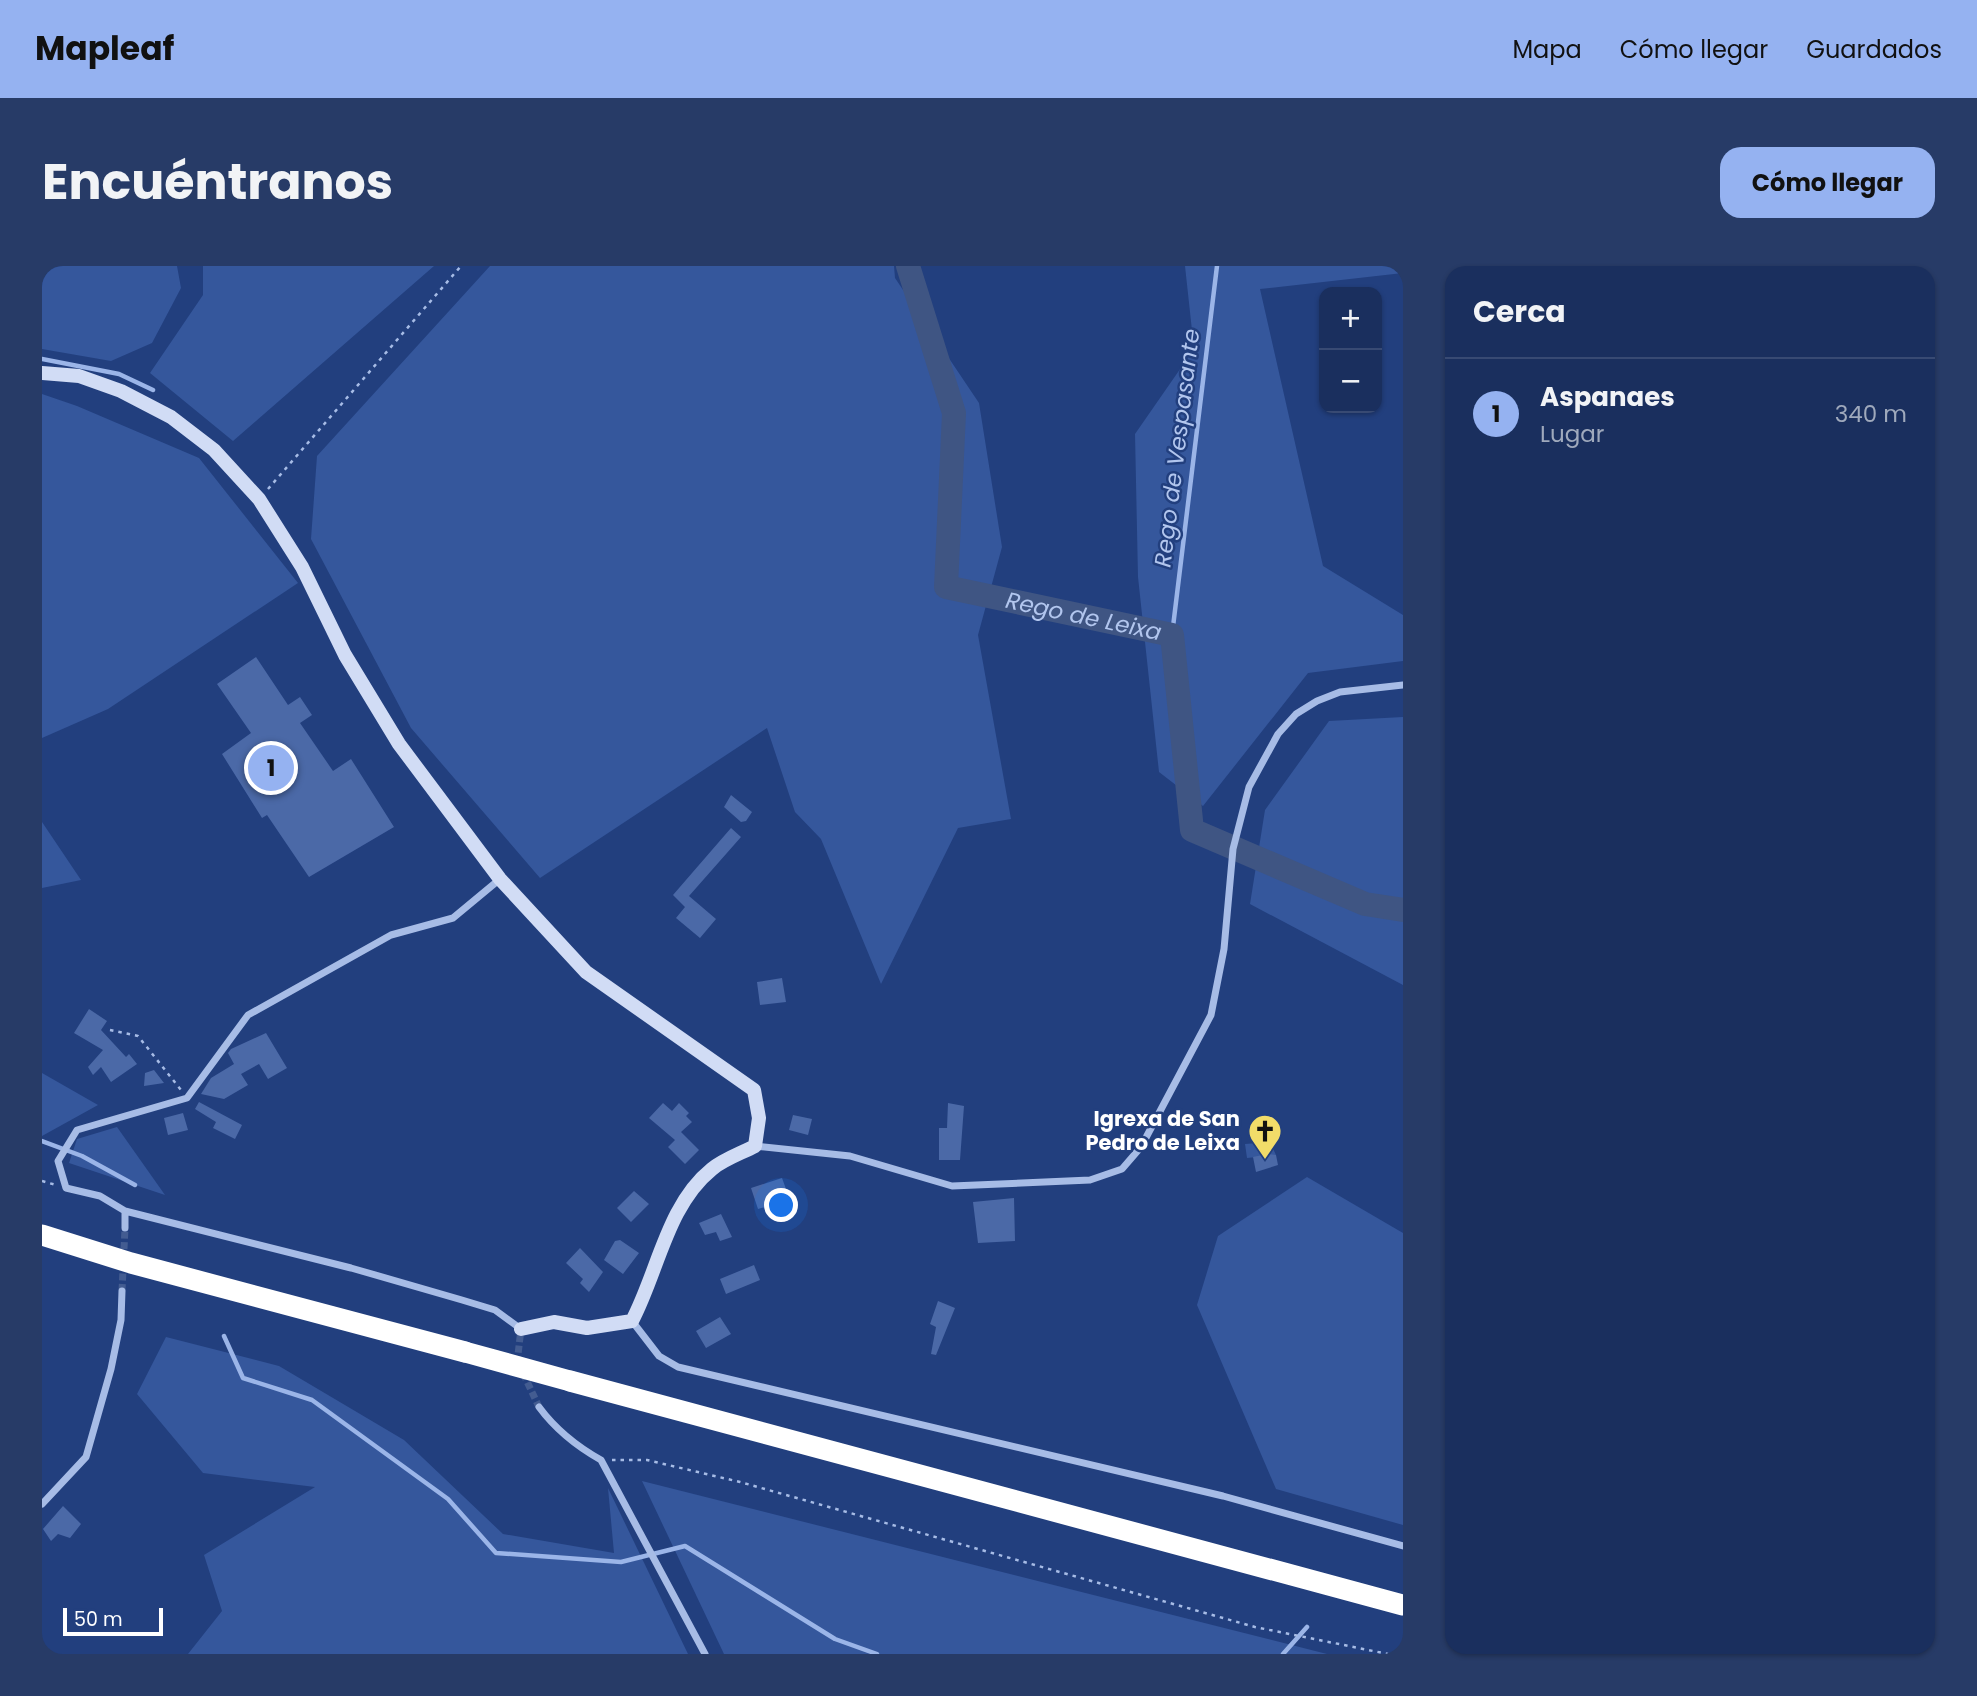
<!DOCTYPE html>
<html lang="es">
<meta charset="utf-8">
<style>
:root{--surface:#1a2f5e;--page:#273b67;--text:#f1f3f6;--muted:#9fa9bc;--line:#384a73;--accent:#95b2f1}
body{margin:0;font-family:Poppins,sans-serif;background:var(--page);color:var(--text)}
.controls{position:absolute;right:21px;top:21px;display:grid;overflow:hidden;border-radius:14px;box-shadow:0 2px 5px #0004}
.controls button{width:63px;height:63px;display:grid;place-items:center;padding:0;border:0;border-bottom:2px solid var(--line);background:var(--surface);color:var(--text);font:35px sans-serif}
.scale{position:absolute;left:21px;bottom:18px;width:100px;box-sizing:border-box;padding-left:7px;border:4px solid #fff;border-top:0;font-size:19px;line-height:24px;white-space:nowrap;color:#fff;-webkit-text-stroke:5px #223f7e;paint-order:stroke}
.you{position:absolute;left:740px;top:940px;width:24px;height:24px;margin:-18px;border:5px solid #fff;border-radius:50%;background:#1a73e8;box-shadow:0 0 0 10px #1a73e833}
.badge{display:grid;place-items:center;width:46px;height:46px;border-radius:50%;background:var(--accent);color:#111;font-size:23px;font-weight:700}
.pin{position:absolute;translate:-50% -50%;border:4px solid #fff;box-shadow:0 2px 7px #0006}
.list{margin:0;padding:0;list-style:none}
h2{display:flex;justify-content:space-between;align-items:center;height:91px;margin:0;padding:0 28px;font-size:30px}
h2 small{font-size:23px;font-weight:400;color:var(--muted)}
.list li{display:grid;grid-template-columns:46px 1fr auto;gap:21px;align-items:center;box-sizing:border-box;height:112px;padding:0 28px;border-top:2px solid var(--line)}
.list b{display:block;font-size:26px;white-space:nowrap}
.list p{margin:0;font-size:23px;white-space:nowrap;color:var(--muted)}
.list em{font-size:23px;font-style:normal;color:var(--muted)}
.map{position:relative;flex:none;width:1361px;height:1388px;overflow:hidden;border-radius:21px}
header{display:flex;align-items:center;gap:42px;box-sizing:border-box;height:98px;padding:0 35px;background:var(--accent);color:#111}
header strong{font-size:33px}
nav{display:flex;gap:38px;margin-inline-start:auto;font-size:24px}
.intro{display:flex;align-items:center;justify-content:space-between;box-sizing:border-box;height:168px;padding:0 42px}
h1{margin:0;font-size:49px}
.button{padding:18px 32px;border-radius:21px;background:var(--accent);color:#111;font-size:24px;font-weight:700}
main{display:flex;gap:42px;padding:0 42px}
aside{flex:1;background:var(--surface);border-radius:21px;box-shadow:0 2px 5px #0004}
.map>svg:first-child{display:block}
.green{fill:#35579c}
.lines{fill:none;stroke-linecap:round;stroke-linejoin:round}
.stream{stroke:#9bb5e8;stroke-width:4.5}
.river{stroke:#3f5583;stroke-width:24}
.building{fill:#4b69a7}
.street-tunnel{stroke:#435c91;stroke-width:7;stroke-dasharray:7 3.5;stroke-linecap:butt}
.path{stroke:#a7bce6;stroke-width:2.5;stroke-dasharray:3.5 5;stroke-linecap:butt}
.street{stroke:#a7bce6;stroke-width:7}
.secondary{stroke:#d1dcf5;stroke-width:14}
.highway{stroke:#fff;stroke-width:21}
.highway-bridge{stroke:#fff;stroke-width:21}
.labels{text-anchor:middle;stroke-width:5;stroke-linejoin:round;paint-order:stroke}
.poi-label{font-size:21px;font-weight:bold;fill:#fff;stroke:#223f7e;text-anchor:end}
.water-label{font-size:23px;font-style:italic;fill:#b2c6ee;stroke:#223f7e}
</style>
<header>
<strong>Mapleaf</strong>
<nav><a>Mapa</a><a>Cómo llegar</a><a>Guardados</a></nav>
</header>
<div class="intro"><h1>Encuéntranos</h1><a class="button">Cómo llegar</a></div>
<main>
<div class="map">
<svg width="1361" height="1388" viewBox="0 0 1361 1388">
<rect width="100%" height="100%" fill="#223f7e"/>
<path class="green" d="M0 0H135L139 22 110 77 69 95 0 83Z
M161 0H392L191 175 108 107 161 29Z
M448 0H852L853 12 937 137 960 281 936 369 969 553 916 562 839 718 779 573 753 546 725 462 498 612 369 462 269 273 275 190Z
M1143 0H1361V7L1218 23 1281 300 1361 349V395L1266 407 1161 540 1117 506 1096 311 1093 168 1152 83Z
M0 128 35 140 157 192 256 317 66 443 0 472Z
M1361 451V719L1208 638 1223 544 1287 455Z
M0 556 39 614 0 622Z
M0 807 56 839 0 870Z
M75 861 123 929 27 897 35 873Z
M1228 876 1234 889 1205 892 1203 878Z
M1265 911 1361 967V1259L1234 1223 1155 1039 1176 970Z
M124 1071 237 1100 362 1174 461 1268 572 1287 566 1222 646 1388H146L180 1345 162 1289 273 1221 161 1207 95 1128Z
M600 1215 1285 1388H682Z"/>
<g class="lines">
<path class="stream" d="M0 93 77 108 111 124
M1130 369 1175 0
M0 875 40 890 93 919
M182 1070 201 1112 270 1134 406 1233 454 1287 579 1296 643 1280 793 1373 835 1388
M1241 1388 1265 1361"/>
<path class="river" id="s1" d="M866 0 912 147 904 321 1130 369 1150 564 1323 638 1361 644"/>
</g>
<path class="building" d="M214 391 246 439 258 431 270 449 258 457 291 505 309 493 352 561 267 611 225 549 220 552 180 488 209 467 175 418Z
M689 529 710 546 704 555 699 556 682 541Z
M689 562 699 571 647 630 674 653 658 672 634 652 643 641 631 629Z
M740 712 744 736 718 739 715 716Z
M47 743 65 755 59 764 84 791 87 788 95 798 69 816 59 801 51 809 46 801 61 784 32 767Z
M224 767 245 802 226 813 217 798 199 808 206 819 182 833 159 828 169 812 192 798 186 787 189 783Z
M112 804 122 817 102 820 103 807Z
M157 836 200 859 193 873 171 862 174 856 153 843Z
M621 837 630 845 637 837 647 847 644 850 650 856 639 866 657 884 643 898 626 881 633 874 607 852Z
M906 837 922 840 918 894H897V862H905Z
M141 847 146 864 126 869 122 852Z
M751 849 770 853 766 869 747 864Z
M1225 888 1234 889 1236 899 1214 906 1211 891Z
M740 912 748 934 716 943 709 922Z
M592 925 607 938 589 956 575 942Z
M972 932 973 975 936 977 931 936Z
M679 948 690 971 678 975 674 966 663 969 657 957Z
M578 974 597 987 581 1008 562 994 573 975Z
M538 982 561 1006 547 1026 538 1017 541 1013 524 997Z
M712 999 718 1014 684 1028 678 1013Z
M896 1035 913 1042 894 1089 889 1088 894 1061 888 1058Z
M678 1051 689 1068 664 1082 654 1065Z
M21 1240 39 1258 28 1272 16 1268 9 1275 1 1263Z"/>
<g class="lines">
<path class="street-tunnel" d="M80 1025 83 962
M475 1097 479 1063
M481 1107 497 1141"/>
<path class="path" d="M226 223 419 0
M68 764 96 770 139 824
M0 915 14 919
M570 1194H605L698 1216 1213 1361 1346 1388"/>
<path class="street" d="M713 880 808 890 910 920 1048 914 1080 903 1099 881 1169 749 1182 683 1191 583 1207 521 1236 468 1254 448 1275 435 1298 426 1361 419
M83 945 58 930 24 922 16 895 35 864 145 832 206 749 349 669 411 652 458 613
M83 962V945L309 1002 420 1034 453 1044 479 1063
M590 1055 617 1090 636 1101 1181 1230 1361 1280
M497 1141C514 1164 534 1180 559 1194L663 1388
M0 1238 44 1191 69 1103 79 1054 80 1025"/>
<path class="secondary" d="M0 107 37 110 79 125 129 151 172 184 217 233 260 301 303 389 357 478 458 613 544 706 712 824 717 852 713 880C700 887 682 893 670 903 625 939 616 1006 590 1055L545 1062 512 1056 479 1063"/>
<path class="highway" d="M0 969 89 997 423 1086
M528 1115 1361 1339"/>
<path class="highway-bridge" d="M423 1086 528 1115"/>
</g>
<defs>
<symbol id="church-pin" viewBox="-11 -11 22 30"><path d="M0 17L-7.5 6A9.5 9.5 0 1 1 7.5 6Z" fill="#f2dc69" stroke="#223f7e"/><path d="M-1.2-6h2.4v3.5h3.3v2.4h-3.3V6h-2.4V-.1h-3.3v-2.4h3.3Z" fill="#111"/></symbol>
</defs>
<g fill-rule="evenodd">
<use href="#church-pin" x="1204" y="846" width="38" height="52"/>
</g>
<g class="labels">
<g class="poi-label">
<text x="1198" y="860">Igrexa de San<tspan x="1198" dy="24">Pedro de Leixa</tspan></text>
</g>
<g class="water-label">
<text transform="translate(1135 182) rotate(-83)" y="8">Rego de Vespasante</text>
<text dy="8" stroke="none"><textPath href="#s1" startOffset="469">Rego de Leixa</textPath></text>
</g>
</g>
</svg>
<div class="controls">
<button>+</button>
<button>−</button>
</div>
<div class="scale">50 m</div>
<div class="you"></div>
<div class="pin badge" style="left:229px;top:502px">1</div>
</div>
<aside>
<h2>Cerca<small></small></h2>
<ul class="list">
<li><span class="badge">1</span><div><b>Aspanaes</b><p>Lugar</p></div><em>340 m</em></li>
</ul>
</aside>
</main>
